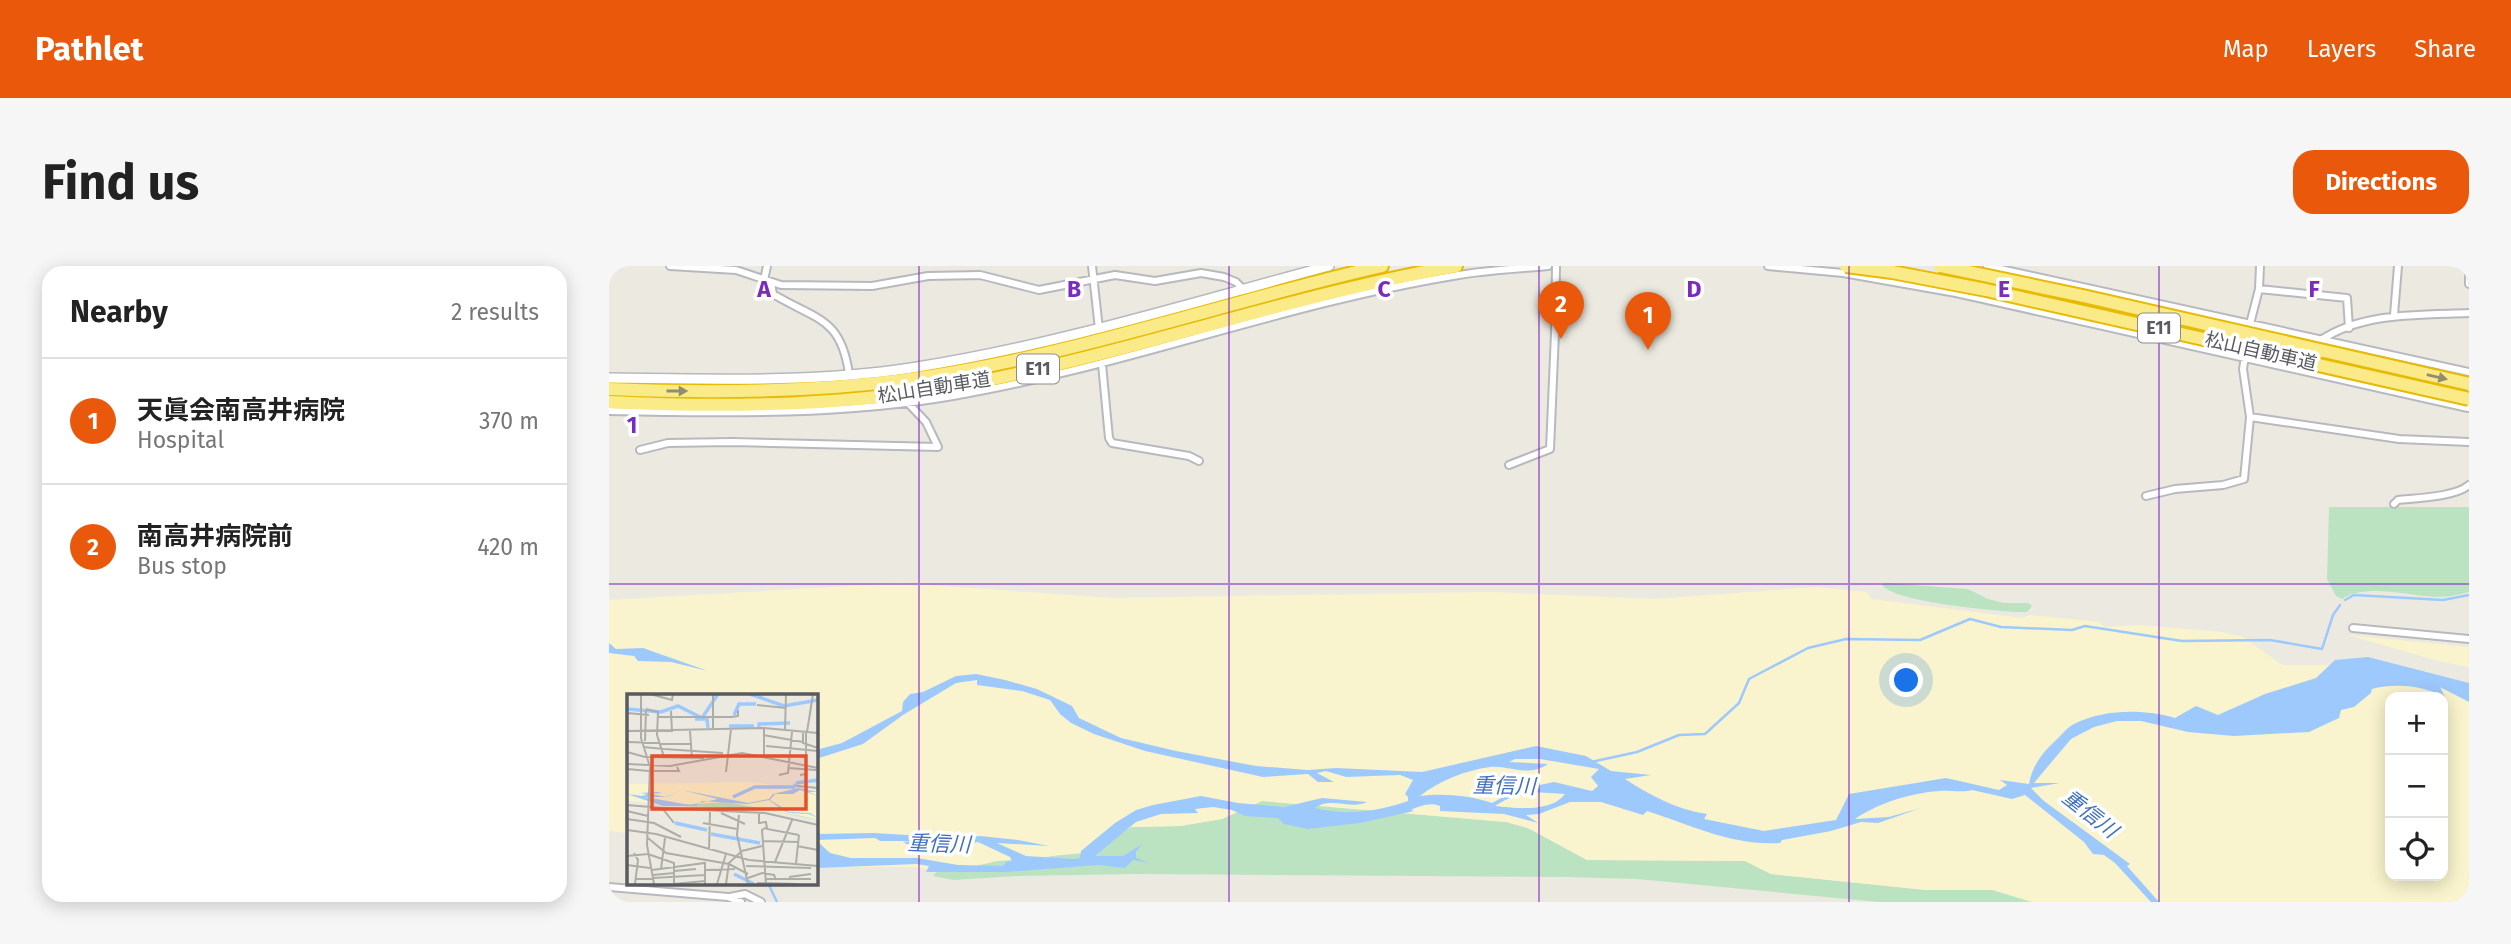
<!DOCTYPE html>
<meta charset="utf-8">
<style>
:root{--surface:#fff;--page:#f6f6f6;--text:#222;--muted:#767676;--line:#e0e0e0;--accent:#ea580c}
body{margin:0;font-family:"Fira Sans","Noto Sans JP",sans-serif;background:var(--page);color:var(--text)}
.controls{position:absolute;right:21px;bottom:21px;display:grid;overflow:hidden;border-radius:14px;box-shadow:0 4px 18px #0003}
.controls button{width:63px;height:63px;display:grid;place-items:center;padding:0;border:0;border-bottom:2px solid var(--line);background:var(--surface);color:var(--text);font:35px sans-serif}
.you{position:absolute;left:1298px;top:415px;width:24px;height:24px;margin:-18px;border:5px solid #fff;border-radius:50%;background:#1a73e8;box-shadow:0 0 0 10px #1a73e833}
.badge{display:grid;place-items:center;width:46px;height:46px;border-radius:50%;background:var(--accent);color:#fff;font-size:23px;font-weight:700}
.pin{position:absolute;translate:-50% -58px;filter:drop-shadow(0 2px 4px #0008)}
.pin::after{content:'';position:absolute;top:37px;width:24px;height:21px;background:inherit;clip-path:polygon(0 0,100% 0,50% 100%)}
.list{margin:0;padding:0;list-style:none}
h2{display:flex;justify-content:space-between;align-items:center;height:91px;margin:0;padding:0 28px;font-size:30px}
h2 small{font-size:23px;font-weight:400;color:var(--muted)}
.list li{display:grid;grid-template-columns:46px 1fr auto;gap:21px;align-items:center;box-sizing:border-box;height:126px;padding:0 28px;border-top:2px solid var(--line)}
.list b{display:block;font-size:26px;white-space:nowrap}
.list p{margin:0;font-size:23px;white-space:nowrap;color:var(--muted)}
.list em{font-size:23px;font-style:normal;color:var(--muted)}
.icon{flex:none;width:38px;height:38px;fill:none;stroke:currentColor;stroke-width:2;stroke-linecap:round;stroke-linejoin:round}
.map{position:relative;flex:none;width:1860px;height:636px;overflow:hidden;border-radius:21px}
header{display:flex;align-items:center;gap:42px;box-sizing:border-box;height:98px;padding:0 35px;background:var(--accent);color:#fff}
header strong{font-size:33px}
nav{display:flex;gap:38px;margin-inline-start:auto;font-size:24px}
.intro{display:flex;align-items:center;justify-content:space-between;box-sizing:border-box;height:168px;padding:0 42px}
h1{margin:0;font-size:49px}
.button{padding:18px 32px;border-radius:21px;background:var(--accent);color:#fff;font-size:24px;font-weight:700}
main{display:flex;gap:42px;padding:0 42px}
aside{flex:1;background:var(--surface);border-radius:21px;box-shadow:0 4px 18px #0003}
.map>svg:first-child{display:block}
.green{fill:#bce3c1}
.sand{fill:#f9f4cd;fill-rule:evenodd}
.water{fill:#9ec9fd;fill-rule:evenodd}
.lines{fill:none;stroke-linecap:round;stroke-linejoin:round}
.stream{stroke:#9ec9fd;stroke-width:2.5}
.street-casing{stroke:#b8b9bf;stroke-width:10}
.secondary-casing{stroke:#b6b8bf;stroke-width:12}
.highway-casing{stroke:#e7ba05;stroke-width:16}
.street{stroke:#fff;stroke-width:6}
.secondary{stroke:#fff;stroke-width:9}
.highway{stroke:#faeb88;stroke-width:12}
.highway-bridge-casing{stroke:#e7ba05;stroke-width:16;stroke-linecap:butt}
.highway-bridge{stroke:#faeb88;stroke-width:12}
.oneway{fill:#918d6f}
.grid{fill:none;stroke:#7b2cbf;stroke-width:2;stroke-opacity:0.55}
.labels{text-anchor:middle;stroke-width:7;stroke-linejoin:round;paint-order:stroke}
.shield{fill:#fff;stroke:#8b8c90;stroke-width:2}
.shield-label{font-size:18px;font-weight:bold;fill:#595b61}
.street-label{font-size:19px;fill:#595b61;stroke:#fff}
.water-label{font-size:21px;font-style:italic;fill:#4270bf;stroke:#fff}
.inset-river{fill:none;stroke:#9ec9fd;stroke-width:3.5}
.inset-road{fill:none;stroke:#adada9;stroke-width:2}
.view{fill:#e5502c;fill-opacity:0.15;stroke:#e5502c;stroke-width:3.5}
.inset-edge{fill:none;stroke:#595b61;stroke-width:3.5}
.grid-label{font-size:23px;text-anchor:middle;font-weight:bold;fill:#7b2cbf;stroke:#fff;stroke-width:7;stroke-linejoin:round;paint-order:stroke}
</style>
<header>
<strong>Pathlet</strong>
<nav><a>Map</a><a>Layers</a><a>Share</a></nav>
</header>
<div class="intro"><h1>Find us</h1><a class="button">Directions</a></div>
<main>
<aside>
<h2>Nearby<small>2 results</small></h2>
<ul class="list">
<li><span class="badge">1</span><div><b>天眞会南高井病院</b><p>Hospital</p></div><em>370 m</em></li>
<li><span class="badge">2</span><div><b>南高井病院前</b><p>Bus stop</p></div><em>420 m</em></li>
</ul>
</aside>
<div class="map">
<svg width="1860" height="636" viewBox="0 0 1860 636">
<rect width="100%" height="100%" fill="#eceae0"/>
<path class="green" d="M1720 241H1860V326C1849 329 1838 331 1827 331 1800 330 1757 317 1733 333L1727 330 1718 313Z
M1277 317 1359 323 1379 333 1395 337H1419L1423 340 1418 346H1405C1381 344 1285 336 1273 319Z
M653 535 897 556 919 562 978 594 1136 595 1162 608 1317 624H1384L1423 636H1270L1028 613 956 611 527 608 410 610 344 614 324 610 328 605 339 606 388 595 436 592 501 574 522 561 571 560 613 553Z"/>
<path class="sand" d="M291 317 503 332 880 326 1045 333 1207 321 1257 326 1263 333 1413 352 1420 349 1490 356 1496 361 1530 359 1613 366 1634 371 1673 399H1729L1821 425 1860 421V636H1423L1384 624H1317L1162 608 1136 595 978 594 919 562 897 556 653 535 613 553 571 560 522 561 501 574 475 587 388 595 339 606 303 601H207L206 430H19V567L0 565V334ZM1781 431H1834V610H1781Z
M1739 369 1860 381V401L1829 395Z"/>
<path class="water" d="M0 377 7 383 34 382 99 405 62 396 29 395 25 390 0 387Z
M1759 391 1860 417V436L1831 421 1837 433C1819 419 1785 417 1763 423L1762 427 1745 441 1732 444 1730 452 1700 466 1625 470 1579 466 1532 455H1508L1485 461 1462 473 1425 517H1451L1422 522 1435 535 1521 598 1518 600 1550 636H1542L1506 597 1495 589 1484 588 1475 576 1416 529 1403 533 1363 524C1353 527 1340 524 1330 525 1302 527 1269 537 1246 553L1280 551 1312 542 1269 557 1252 556 1222 565 1173 574 1171 577C1123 580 1082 559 1038 545L1034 549 992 536H961L930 548 917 549 929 557 895 548 831 545V540C822 536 811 540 802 544L805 545 751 557 699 563 675 558 669 552 636 550 623 544 604 541 586 543 589 547 552 548 527 556 486 590H514L533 578 527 586V592L540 597 524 594 516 602 489 599 397 606H317L320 600 308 598 207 602V568L264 567 350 572 371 570 409 574 440 580 388 577 417 590 465 593 471 592 472 585 506 557 527 544 544 539 592 530 629 537 675 541 713 532 758 536C742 544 721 530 706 542 735 550 772 545 799 535V531L796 528 804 514 791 509 737 511 717 505 708 507 725 516H709L699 508 654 511 536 485 485 468 462 457 451 448 441 434 413 425 368 419V414L347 417 294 449 254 478 207 493V484L233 477 293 445 294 436 301 428 314 426 347 410 367 408 396 414 428 423 463 440 470 452 512 472 567 485 647 500 699 504 727 502 813 506 927 480 977 490 1002 505 1042 509 1016 513C1041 529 1068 544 1098 548L1095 553 1155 565 1227 554 1240 528 1337 512 1390 524 1398 519 1391 514 1420 518C1423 501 1432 488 1445 476 1451 471 1457 462 1465 458 1495 443 1535 443 1566 452L1587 440 1609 449 1656 428 1707 412 1726 394ZM906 493H931L990 503 982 511 989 520 983 525 945 516 907 524 883 537C861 529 833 527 811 530 830 515 857 504 881 501 900 499 918 512 939 498L900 496ZM924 526 956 528C942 547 906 542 886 540 902 529 907 532 924 526ZM266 572 271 575H304L294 576 302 580 334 582 369 576 401 591 403 595 397 596 394 600 349 599 308 592H242L221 587 207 574Z"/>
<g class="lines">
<path class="stream" d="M1736 334 1745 329 1834 334 1860 329
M982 496 1028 486 1070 469 1096 468 1130 437 1140 413 1199 382 1237 373 1311 374 1361 353 1392 361 1463 364 1476 360 1573 375 1661 374 1713 383 1724 349 1731 339
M159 617 168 636"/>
<defs>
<path id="street" d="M61 0 127 4 172 19 263 20 319 10 371 9 430 24 506 9 546 15 592 7 615 11 627 16 634 23
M483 0 490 63
M1159 0 1234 7 1347 27 1859 142
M1378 0 1860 106
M1860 0V18
M0 1 4 0
M155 14 158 0
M162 17 164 28C207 54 232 51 240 108
M1650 23 1738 32 1740 62
M1785 49 1789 0
M1712 74C1754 46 1811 49 1860 47
M493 98 500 172 503 177 580 190 590 195
M0 145C115 147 230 150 344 130 513 101 675 38 844 10 875 4 907 3 939 0
M1641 151 1790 173 1860 176
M31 184 59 177 123 176 329 181 317 156 299 137
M900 199 941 183 946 67 947 0
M1537 230 1566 223 1614 219 1635 213 1641 151 1634 103 1641 58 1650 23 1651 0
M1785 238 1789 234C1807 232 1847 231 1860 219
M1744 362 1860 373
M0 621 119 631 132 636
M121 631 136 628 152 636"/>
<path id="secondary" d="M0 112C100 113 203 117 302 102 444 80 581 37 720 0"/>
<path id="highway" d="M0 123C96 127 191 127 287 115 452 94 611 37 773 0
M0 136C121 142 244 140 364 117 527 85 684 29 847 0"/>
</defs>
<use href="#street" class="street-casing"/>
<use href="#secondary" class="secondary-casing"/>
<use href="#highway" class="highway-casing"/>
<use href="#street" class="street"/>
<use href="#secondary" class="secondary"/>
<use href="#highway" class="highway"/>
<defs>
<path id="highway-bridge" d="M1237 0 1283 6 1377 24 1860 133
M1331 0 1474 30 1860 118"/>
</defs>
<use href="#highway-bridge" class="highway-bridge-casing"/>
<use href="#highway-bridge" class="highway-bridge"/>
</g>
<defs><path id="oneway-solid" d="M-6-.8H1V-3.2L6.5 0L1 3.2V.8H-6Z" transform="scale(1.75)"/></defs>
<g class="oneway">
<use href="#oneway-solid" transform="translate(1828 111) rotate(13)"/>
<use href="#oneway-solid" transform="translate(68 125)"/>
</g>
<path class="grid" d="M310 0V636M620 0V636M930 0V636M1240 0V636M1550 0V636M0 318H1860"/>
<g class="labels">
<g class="shield">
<rect x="1529" y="47.5" width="42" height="29" rx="5"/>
<rect x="408" y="88.5" width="42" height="29" rx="5"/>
</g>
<g class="shield-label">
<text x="1550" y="68">E11</text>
<text x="429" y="109">E11</text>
</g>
<g class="street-label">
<text transform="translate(1652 85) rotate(13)" y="7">松山自動車道</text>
<text transform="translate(325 121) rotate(-9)" y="7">松山自動車道</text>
</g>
<g class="water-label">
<text transform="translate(895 520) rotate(1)" y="7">重信川</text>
<text transform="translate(1481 548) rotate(38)" y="7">重信川</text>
<text transform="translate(330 578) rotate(2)" y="7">重信川</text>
</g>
</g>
<g transform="translate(18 428)">
<rect width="191" height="191" fill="#eceae0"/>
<path d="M79 106 140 113 191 126 136 115 52 112Z" fill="#bce3c1"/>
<path d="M125 88 191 98V125L99 108 38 112 0 106V90Z" fill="#f9f4cd"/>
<path d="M171 94 191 98H182L191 102 173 96 166 100H148L143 106 162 118 183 119 191 124 182 120 163 119 157 117 142 106 120 110 75 107 68 112H36L0 100 15 102 20 100 13 99 30 98 35 99 24 100 39 103 55 96 121 109 142 105 146 100ZM55 96 91 105 63 111 18 103H40Z" fill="#9ec9fd" fill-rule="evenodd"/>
<path class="inset-river" d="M123 0 157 12 191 6M0 15 34 18 51 12 75 24 91 0M107 21 112 10H129M68 25H80L81 34M102 32H127M132 33V30L163 29M169 89 191 86M106 103 128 93H167L169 90M48 129 80 136M84 140 133 149M107 180 127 190"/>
<path class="inset-road" d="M14 0V44L23 73 20 151 27 190M23 0 45 6 46 0M86 0V34M130 11 159 14M19 15 31 18 30 41 37 63M44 17 45 38M0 19 22 21M31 23H105L111 22V16M137 34V61M158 35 159 0M0 37 137 34 191 39M63 37 65 65M176 37V49L191 54M180 38 186 0M136 41 176 48M18 47 19 16M0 48 64 50M139 52 191 57M16 53 37 55M37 55 96 59M0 58 18 63 77 64M0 70 43 72 115 59 191 74M161 74 189 76M0 75 22 77M27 77H52L50 73M99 78 104 35M152 81 161 79 165 38M173 81 179 80V38M170 92 191 94M0 111 35 114 47 129M35 114 138 119 191 131M0 117 21 122M94 119 118 130M132 120V129L139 128 140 135 172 141M112 121 110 141 121 190M0 125 27 129 54 143M76 129 110 135M0 136 29 140 122 166 191 172M21 144 39 159 102 170 121 180M135 147 171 148M170 152 191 156M82 156 83 118M7 159 11 166 8 190M0 162 21 160 47 169V190M148 168 165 126M169 169 172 141M0 171 23 174M119 172 184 174M34 175 38 144M25 176 78 169V190M79 176 108 175M47 177 69 175M26 181 47 179M162 183 184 180M121 184 135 179 147 181 149 186M9 185 78 181M138 185H184M130 189 170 190M47 190 78 187M90 190 99 160M99 190 102 169 115 157 135 152M139 190 135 136 140 133"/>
<path class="view" d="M25 62H179V115H25Z"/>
<rect width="191" height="191" class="inset-edge"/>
</g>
<g class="grid-label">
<text x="155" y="31">A</text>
<text x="465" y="31">B</text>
<text x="775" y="31">C</text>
<text x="1085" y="31">D</text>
<text x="1395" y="31">E</text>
<text x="1705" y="31">F</text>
<text x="23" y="167">1</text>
</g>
</svg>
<div class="controls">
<button>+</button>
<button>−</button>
<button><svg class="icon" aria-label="locate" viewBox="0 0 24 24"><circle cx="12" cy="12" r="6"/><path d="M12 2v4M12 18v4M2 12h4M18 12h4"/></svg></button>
</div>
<div class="you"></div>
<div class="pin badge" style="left:1039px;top:84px">1</div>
<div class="pin badge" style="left:952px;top:73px">2</div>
</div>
</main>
